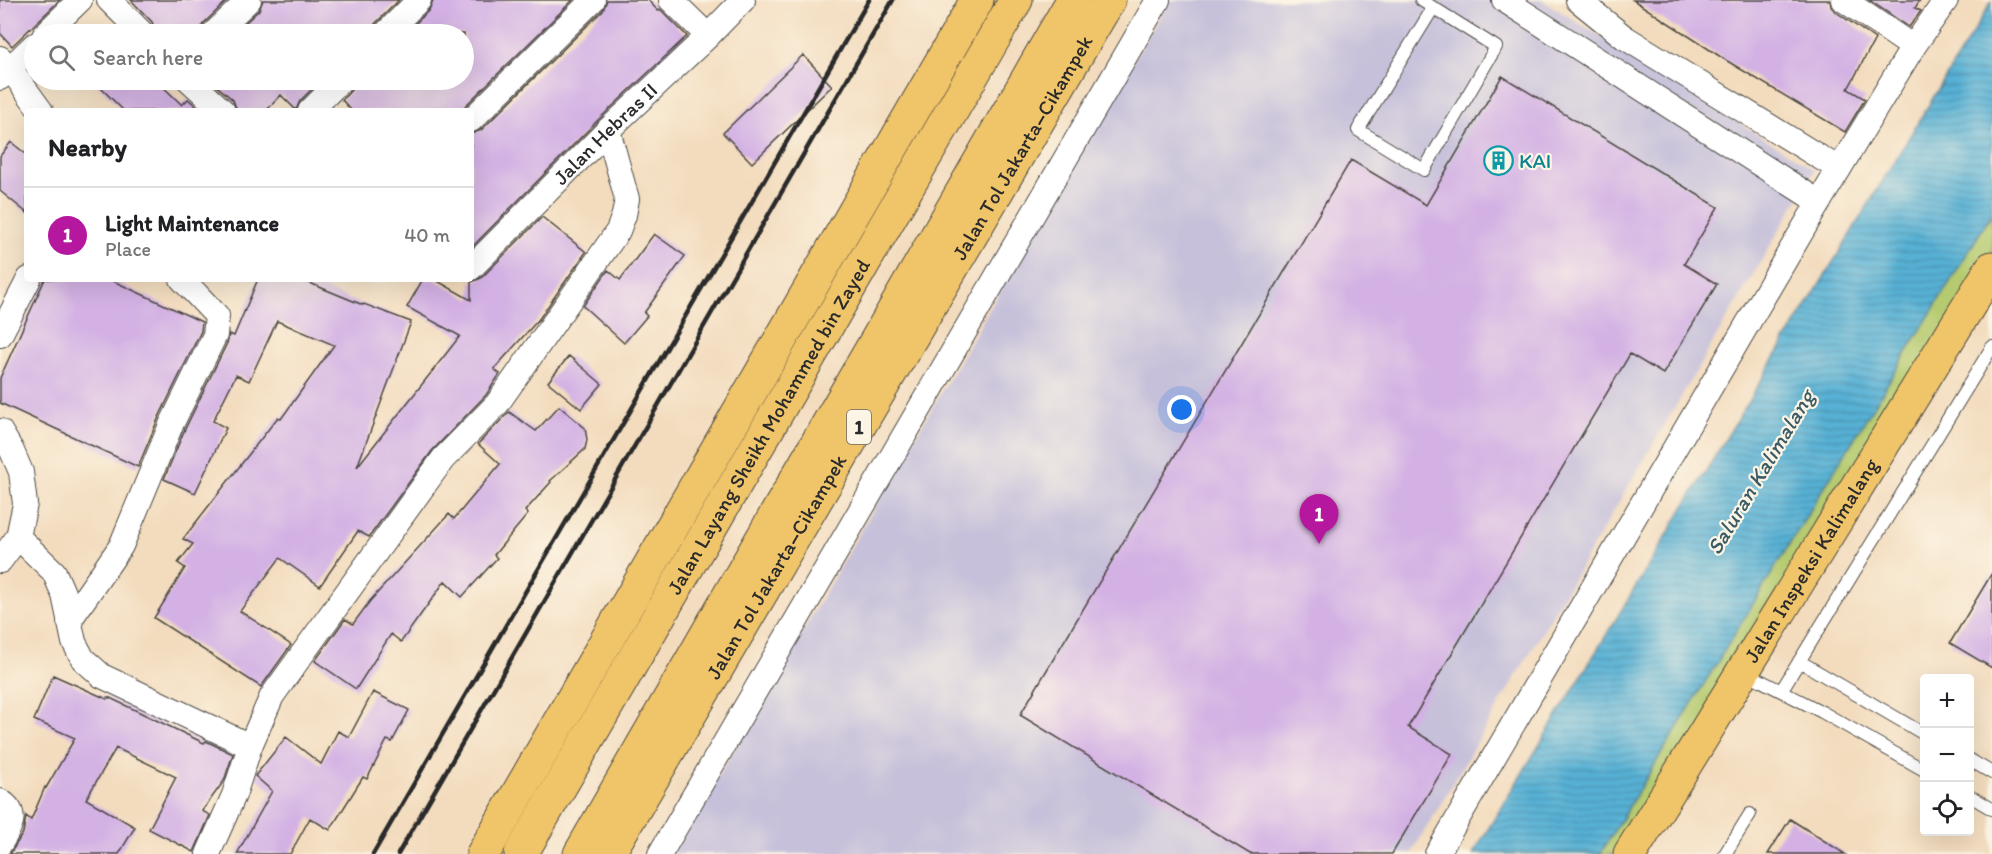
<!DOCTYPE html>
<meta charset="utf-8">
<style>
:root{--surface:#fff;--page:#f6f6f6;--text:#202124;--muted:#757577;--line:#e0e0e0;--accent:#b5179e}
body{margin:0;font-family:Itim,sans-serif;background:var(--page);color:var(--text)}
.controls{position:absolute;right:18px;bottom:18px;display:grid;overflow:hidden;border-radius:6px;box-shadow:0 6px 24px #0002}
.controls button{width:54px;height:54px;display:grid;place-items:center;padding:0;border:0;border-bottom:2px solid var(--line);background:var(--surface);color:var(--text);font:30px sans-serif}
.you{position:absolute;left:1182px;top:410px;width:21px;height:21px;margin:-15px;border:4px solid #fff;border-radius:50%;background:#1a73e8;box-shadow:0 0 0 9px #1a73e833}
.badge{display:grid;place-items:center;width:39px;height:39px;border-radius:50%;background:var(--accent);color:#fff;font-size:20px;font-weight:700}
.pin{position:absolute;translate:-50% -50px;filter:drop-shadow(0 2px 3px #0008)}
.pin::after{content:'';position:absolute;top:32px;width:21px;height:18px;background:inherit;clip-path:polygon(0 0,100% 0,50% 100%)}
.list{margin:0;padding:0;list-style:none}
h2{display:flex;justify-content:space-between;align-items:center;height:78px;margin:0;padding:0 24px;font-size:26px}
h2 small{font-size:20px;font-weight:400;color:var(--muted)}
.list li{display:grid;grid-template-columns:39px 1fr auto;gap:18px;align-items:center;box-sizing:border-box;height:96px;padding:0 24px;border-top:2px solid var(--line)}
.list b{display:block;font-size:22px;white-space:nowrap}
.list p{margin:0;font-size:20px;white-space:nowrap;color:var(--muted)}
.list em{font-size:20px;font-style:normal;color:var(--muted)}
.icon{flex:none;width:33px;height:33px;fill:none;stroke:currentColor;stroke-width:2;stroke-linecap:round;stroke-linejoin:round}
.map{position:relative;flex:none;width:1992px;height:854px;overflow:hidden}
.search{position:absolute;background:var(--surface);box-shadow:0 6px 24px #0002;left:24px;top:24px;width:450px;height:66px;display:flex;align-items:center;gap:15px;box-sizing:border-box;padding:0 21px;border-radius:33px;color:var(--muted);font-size:22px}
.panel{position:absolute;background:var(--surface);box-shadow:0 6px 24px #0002;left:24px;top:108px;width:450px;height:174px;border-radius:6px}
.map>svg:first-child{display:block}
.railway{fill:#c6c0da}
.green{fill:#b6cb6f;stroke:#707b4d;stroke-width:1.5}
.water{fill:url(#water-rules);stroke:#416e80;stroke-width:1.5}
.building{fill:#d3b1e4}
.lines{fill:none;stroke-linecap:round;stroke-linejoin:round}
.service-casing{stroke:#494641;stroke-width:14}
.minor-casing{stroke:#494641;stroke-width:26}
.primary-casing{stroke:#494641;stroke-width:35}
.motorway-casing{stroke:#494641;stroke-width:35}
.service{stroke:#fff;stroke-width:12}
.minor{stroke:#fff;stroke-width:24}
.primary{stroke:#f0c469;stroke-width:33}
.motorway{stroke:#f0c469;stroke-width:33}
.rail{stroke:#2b2b2b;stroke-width:4.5}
.labels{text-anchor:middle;stroke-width:4.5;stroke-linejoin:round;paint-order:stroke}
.shield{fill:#fcf5e5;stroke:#6a6863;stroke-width:1.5}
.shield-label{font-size:20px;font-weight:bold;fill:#2b2b2b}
.street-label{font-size:21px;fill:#2b2b2b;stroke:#fcf5e5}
.culture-label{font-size:21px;fill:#0d838f;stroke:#fcf5e5;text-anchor:start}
.water-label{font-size:22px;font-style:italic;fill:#3a5a66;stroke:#fcf5e5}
</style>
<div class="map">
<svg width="1992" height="854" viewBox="0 0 1992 854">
<defs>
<pattern id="water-rules" width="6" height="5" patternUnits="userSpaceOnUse" patternTransform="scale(1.5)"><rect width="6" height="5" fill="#57b1d5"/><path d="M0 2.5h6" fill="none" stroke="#4890ad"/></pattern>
</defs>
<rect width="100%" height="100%" fill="#fcf5e5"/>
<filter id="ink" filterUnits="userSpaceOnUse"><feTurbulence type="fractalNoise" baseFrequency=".0167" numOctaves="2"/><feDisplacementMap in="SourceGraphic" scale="12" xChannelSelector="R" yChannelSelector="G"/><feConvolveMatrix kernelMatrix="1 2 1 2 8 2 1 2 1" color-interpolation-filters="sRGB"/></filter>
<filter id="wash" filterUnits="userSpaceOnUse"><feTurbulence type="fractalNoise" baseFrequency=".008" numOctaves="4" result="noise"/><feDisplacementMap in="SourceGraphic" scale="24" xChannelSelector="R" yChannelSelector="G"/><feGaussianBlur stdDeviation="1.35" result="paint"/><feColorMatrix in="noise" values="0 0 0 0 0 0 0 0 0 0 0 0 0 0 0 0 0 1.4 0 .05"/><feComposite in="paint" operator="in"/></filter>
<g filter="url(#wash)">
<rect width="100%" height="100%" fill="#f3dcbe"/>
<path class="railway" d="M1169 0H1542L1815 170 1411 854H673Z"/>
<path class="green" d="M1992 213V268L1631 854H1600Z"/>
<path class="water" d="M1992 1V213L1600 854H1473Z"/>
<g id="blocks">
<path class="building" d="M0 0H60L12 46 0 33Z
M131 0H228L203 24 199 34H157L152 22Z
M263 0H399L375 24 371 34H233L259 10Z
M433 0H573L460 111H352L342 100 351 90 355 80H464V34H405L429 10Z
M607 0H648L658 11 660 9 687 36 598 120 471 248V134L481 130 603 10Z
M1633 0H1830L1831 7 1836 12 1875 39 1848 89 1865 99 1845 132 1724 59Z
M1869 0H1920L1915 8 1921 11 1909 27Z
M803 55 832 86 752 163 723 133Z
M1502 76 1718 207 1684 264 1717 284 1663 374 1630 354 1408 727 1452 754 1392 854H1250L1020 715 1351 160 1426 205Z
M93 80H156L182 105 188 99 202 111H124Z
M210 80H321L300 101 296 110 281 95 266 111H237L233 100Z
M11 142 27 155V213L0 191V156Z
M542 217 586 252 539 319 494 369 500 374 486 395 432 451 369 537 358 531 320 586 280 558 240 611 291 645 261 687 154 618 185 568 178 563 193 544 183 539 278 417 281 419 334 345 277 321 249 381 236 375 213 421 226 428 195 493 164 479 184 431 228 341 229 334 234 336 258 279H300L363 305 364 304 411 322 357 467 460 336 407 307 423 279H434L471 300V282L481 278Z
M654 234 685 256 644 313 647 316 624 343 583 306 608 270 620 280Z
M45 279H109L202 322 201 331 158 419 138 467 0 403V378Z
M569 356 602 384 581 409 548 382Z
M559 406 585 428 587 440 585 449 550 481 551 482 525 511 528 514 494 555 497 558 462 597 445 581 401 642 391 634 356 689 315 661 345 619 353 624 370 601 449 514 454 519 500 464 478 444 509 412 536 431Z
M1992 573V668L1950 643Z
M53 675 107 699 108 697 204 743 206 741 233 754 224 781 202 811 210 815 194 852 149 829 176 777 116 748 86 799 135 827 119 854H10L23 833 26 816 31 820 45 787 46 788 75 738 34 720Z
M373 692 409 710 392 742 387 740 367 779 363 777 330 830 310 818 290 854H237L272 791 255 776 286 737 321 764 338 731 349 737Z
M1790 819 1845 854H1768Z"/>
</g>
</g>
<g filter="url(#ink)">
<use href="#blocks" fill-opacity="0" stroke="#494641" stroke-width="1.5"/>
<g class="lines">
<defs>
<path id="service" d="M1421 0 1496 47 1424 170 1358 130 1433 8
M1799 661 1924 734
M1744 672 1822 712 1924 770
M1781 691 1992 347
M1970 760 1992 773
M1970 796 1992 809
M1725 854 1750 814"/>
<g id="minor">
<path d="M109 0 143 34"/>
<path d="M671 0 708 36"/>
<path d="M1504 0 1819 202"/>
<path d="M1578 0 1624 37 1839 169"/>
<path d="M1844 0 1913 47"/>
<path d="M45 34 80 0"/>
<path d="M213 34 249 0"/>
<path d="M385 34 419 0"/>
<path d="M0 58 10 68 41 111"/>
<path d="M0 78 34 45"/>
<path d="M189 80 223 111"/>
<path d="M310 111 341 80"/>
<path d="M471 120 593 0"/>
<path id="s1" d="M471 268 608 130 708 36 743 0"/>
<path d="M0 335 29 279"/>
<path d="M0 431 12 451 21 472 25 504 18 537 0 561"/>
<path d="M18 537 54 572 64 595 74 642 83 659 102 676 250 746"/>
<path d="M69 621 121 546 171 425 215 335 217 316 182 279"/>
<path d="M0 801C20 813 10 828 0 844"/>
<path d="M208 854 234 795 250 746 272 696 443 459 497 404 618 231 624 215 627 199 608 130"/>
<path d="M660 854 1158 0"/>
<path d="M1437 854 1819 202 1913 47 1946 0"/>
</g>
<g id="primary">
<path id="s2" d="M1630 854 1992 268"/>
</g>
<g id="motorway">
<path d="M483 854 977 0"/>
<path id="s3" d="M521 854 1016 0"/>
<path d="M580 854 1073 0"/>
<path id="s4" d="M608 854 1109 0"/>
</g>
</defs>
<use href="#service" class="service-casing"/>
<use href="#minor" class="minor-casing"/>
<use href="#primary" class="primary-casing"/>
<use href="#motorway" class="motorway-casing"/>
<use href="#service" class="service"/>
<use href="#minor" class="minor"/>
<use href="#primary" class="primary"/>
<use href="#motorway" class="motorway"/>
<path class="rail" d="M373 854 869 0
M398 854 893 0"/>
</g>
</g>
<defs>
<symbol id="building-ring" viewBox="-11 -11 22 22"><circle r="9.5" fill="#fcf5e5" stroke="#0f9aa8" stroke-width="1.5"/><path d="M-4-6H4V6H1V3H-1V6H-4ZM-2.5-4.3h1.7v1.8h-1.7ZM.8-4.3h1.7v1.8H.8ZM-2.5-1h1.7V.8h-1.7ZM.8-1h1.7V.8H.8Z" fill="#0f9aa8"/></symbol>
</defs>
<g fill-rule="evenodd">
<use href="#building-ring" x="1482" y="144" width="33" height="33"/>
</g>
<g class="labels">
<rect class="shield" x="847" y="410" width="24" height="34" rx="4.5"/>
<g class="shield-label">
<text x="859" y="434">1</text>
</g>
<g class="street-label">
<text dy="7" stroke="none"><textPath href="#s1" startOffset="190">Jalan Hebras II</textPath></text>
<text dy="7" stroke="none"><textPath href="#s4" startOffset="819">Jalan Tol Jakarta–Cikampek</textPath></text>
<text dy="7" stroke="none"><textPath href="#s3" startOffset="494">Jalan Layang Sheikh Mohammed bin Zayed</textPath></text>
<text dy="7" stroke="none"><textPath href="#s2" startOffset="345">Jalan Inspeksi Kalimalang</textPath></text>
<text dy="7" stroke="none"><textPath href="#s4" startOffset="333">Jalan Tol Jakarta–Cikampek</textPath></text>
</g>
<g class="culture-label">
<text x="1519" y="168">KAI</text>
</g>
<g class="water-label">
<text transform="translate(1760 472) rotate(-59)" y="8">Saluran Kalimalang</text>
</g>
</g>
</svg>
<div class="controls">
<button>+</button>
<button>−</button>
<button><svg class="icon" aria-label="locate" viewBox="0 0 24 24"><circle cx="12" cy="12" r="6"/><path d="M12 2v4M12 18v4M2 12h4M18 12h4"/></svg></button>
</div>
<div class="you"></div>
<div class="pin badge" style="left:1319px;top:544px">1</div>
<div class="search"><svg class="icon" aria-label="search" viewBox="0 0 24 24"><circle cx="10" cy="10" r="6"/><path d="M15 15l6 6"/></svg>Search here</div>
<section class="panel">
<h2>Nearby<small></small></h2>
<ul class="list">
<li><span class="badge">1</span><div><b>Light Maintenance</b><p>Place</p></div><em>40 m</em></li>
</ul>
</section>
</div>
